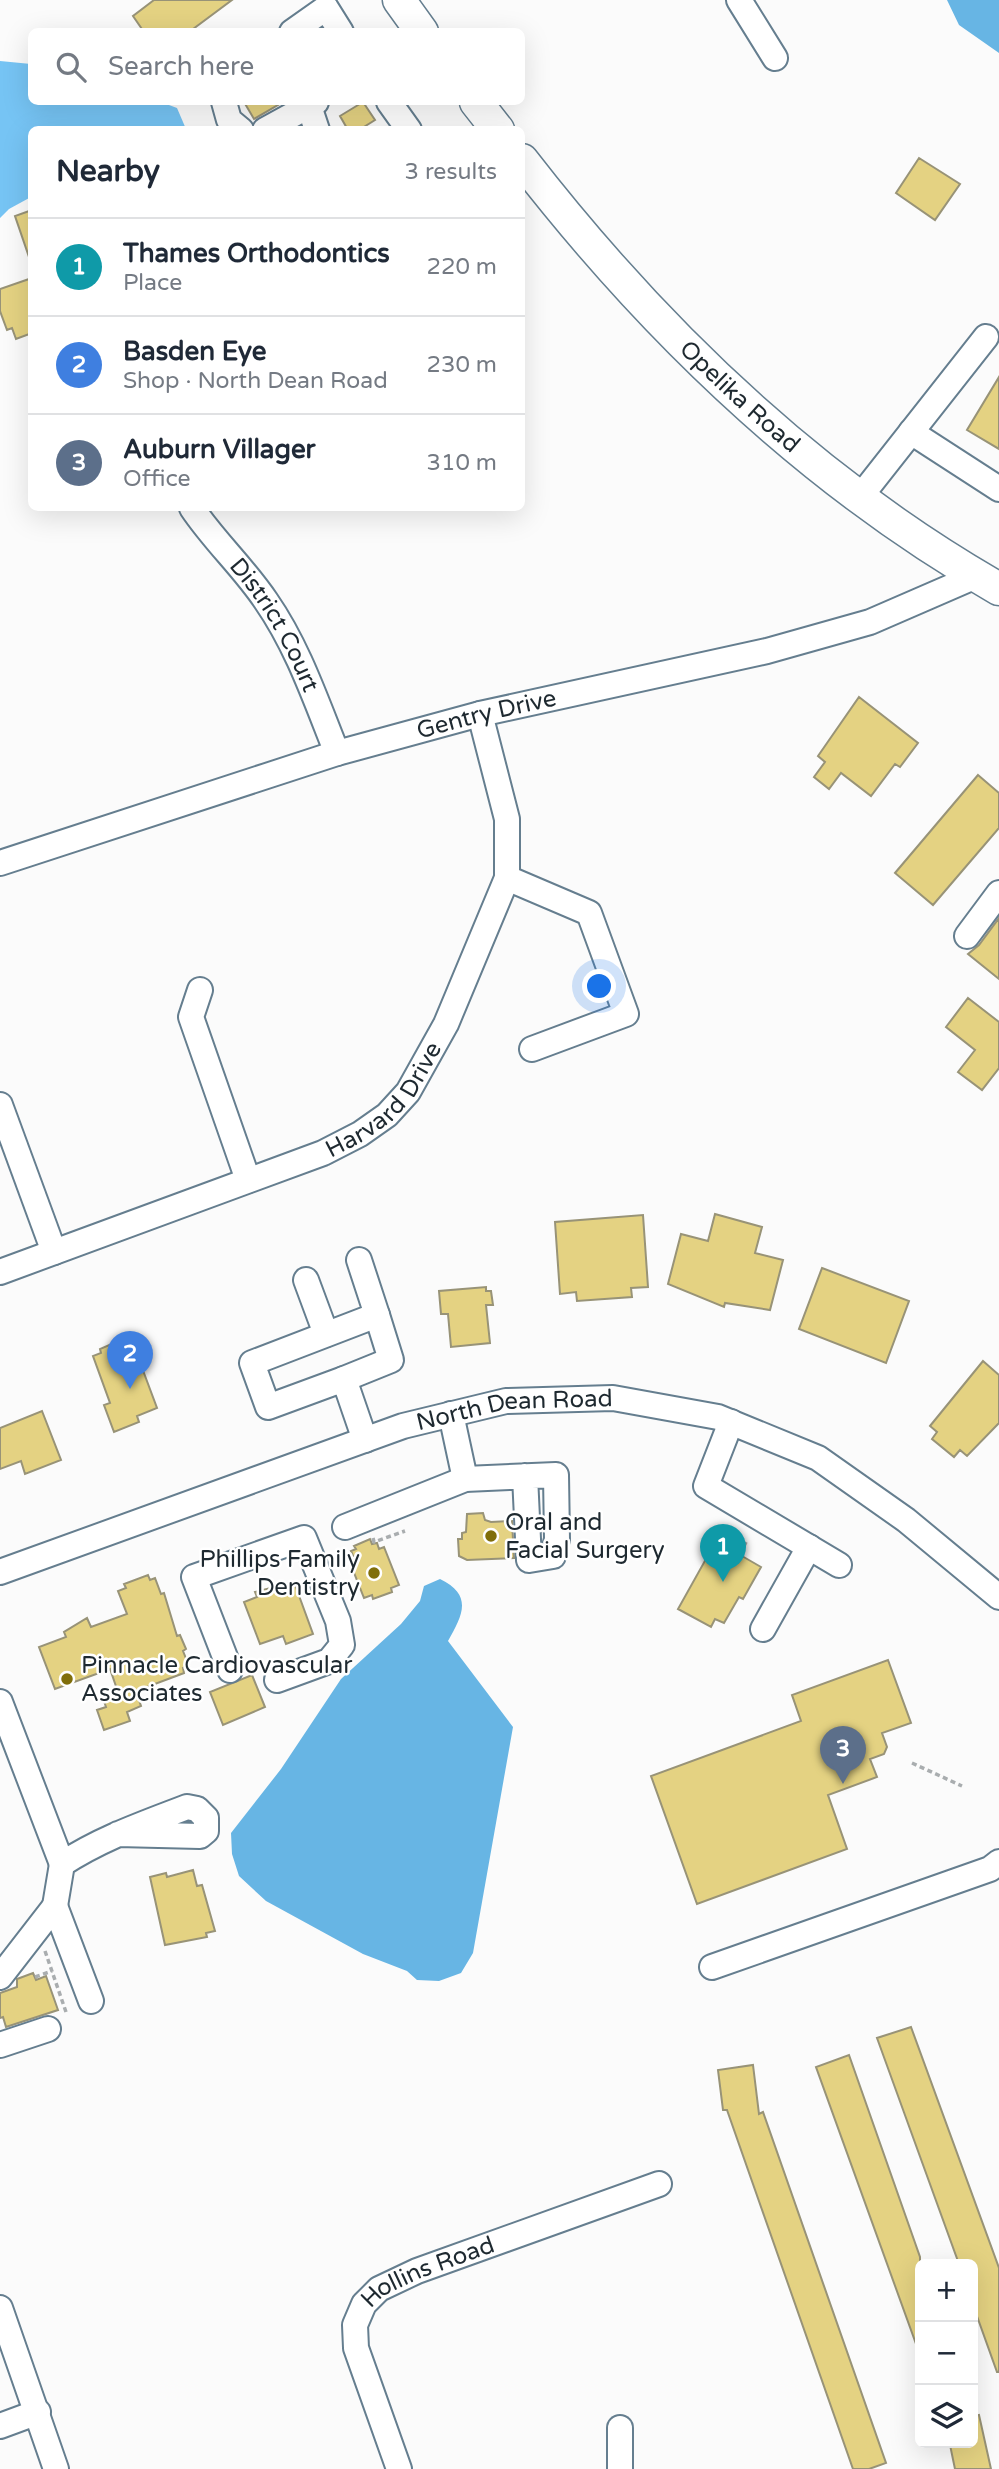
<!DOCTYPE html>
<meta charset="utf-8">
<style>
:root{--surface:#fff;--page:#f6f6f7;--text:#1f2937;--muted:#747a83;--line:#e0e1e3;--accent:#806e0a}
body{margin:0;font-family:"Varela Round",sans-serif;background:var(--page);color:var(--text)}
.controls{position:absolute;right:21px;bottom:21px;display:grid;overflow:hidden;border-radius:10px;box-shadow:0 7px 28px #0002}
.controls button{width:63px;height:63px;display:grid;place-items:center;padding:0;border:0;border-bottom:2px solid var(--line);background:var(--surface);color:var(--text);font:35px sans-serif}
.you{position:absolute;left:600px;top:987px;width:24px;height:24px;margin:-18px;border:5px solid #fff;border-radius:50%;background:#1a73e8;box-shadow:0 0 0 10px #1a73e833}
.badge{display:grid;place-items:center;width:46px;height:46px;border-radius:50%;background:var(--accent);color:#fff;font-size:23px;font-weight:700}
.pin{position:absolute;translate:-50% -58px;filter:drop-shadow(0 2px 4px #0008)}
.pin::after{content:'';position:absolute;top:37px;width:24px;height:21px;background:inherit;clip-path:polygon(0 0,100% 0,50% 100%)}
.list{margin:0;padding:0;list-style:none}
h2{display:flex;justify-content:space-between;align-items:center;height:91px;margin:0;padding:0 28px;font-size:30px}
h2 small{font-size:23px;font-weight:400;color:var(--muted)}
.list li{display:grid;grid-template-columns:46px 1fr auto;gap:21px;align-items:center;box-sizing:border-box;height:98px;padding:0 28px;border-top:2px solid var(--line)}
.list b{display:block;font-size:26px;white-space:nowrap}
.list p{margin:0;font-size:23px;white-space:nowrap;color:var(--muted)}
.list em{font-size:23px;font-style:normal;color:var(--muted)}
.icon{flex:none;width:38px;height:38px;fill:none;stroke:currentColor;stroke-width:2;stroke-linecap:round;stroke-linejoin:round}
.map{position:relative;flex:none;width:999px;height:2469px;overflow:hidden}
.search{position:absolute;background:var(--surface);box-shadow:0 7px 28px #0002;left:28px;top:28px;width:497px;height:77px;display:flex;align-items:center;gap:18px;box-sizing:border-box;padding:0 24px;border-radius:10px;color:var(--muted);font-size:26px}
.panel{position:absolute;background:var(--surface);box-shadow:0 7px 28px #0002;left:28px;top:126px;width:497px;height:385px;border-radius:10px}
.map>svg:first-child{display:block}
.forest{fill:#76c4f4}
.water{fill:#67b5e4}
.building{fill:#e4d282;stroke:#989377;stroke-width:2}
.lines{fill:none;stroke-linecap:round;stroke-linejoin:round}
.minor-casing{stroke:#657e8f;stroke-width:28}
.major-casing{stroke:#657e8f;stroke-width:35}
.path{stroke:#a9adaf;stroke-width:3.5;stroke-dasharray:5 3.5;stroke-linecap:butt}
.minor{stroke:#fff;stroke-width:24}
.major{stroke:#fff;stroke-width:32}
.poi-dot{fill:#806e0a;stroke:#fff;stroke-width:2.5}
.labels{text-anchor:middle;stroke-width:5;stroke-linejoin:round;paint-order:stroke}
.street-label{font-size:24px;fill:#1e2930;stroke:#fff}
.poi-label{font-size:24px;fill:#1e2930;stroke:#fff;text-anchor:start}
</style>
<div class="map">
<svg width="999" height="2469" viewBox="0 0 999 2469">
<rect width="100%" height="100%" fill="#fbfbfb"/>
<path class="forest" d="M0 61 31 64 32 102H161L177 108 186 129 32 130 31 197 9 209 0 218Z"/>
<path class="water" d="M947 0H999V53L959 25Z
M440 1579C473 1595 463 1615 448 1641L513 1727 473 1953 461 1973 439 1981 417 1980 407 1971 363 1954 266 1901 239 1876 232 1854 231 1833 281 1769 341 1679 401 1624 420 1601 424 1586Z"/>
<path class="building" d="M154 0H232L189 32H144L133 16Z
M244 102H283L254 119Z
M363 102 375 120 359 130H348L340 116Z
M919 158 960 184 935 220 896 193Z
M32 210V257H29L15 216Z
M32 278V333L16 339 12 328 7 330 0 311V289Z
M999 377V449L967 430Z
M859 697 918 743 900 767 895 764 871 796 841 773 829 789 814 777 825 762 818 756Z
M978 775 999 793V828L933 905 895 873Z
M999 918V979L968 954 979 945Z
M968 998 999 1022V1068L982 1090 958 1072 975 1050 946 1027Z
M715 1214 762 1227 755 1253 783 1260 770 1310 725 1303 724 1307 668 1284 681 1234 708 1241Z
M643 1215 648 1287 631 1288 632 1297 577 1301 576 1292 560 1294 555 1222Z
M822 1268 909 1301 886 1363 799 1329Z
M486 1287V1291H491L493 1305H486L490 1343 451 1347 448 1314H441L439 1291Z
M132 1341 157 1408 137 1416 139 1422 114 1432 104 1405 110 1403 93 1356 101 1353 100 1349 116 1342 118 1346Z
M983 1361 999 1375V1423L967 1456 960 1450 954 1457 932 1439 937 1432 930 1426Z
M42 1411 61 1460 25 1474 21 1461 0 1469V1428Z
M483 1513 485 1520 491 1522 512 1521 514 1558 467 1560 459 1556 458 1539H462V1533L466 1532 467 1514Z
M370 1539 372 1544 377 1543 379 1549 384 1547 399 1585 391 1588 392 1592 373 1599 372 1595 364 1598 349 1560 354 1558 351 1551 356 1549 354 1546Z
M716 1541 761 1567 743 1599 739 1597 724 1623 715 1619 711 1627 678 1609Z
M148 1575 150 1580 155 1578 161 1594 164 1593 177 1636 180 1635 186 1649 183 1651 189 1666 183 1668 184 1673 136 1691 141 1706 127 1712 130 1721 104 1730 97 1710 106 1707 104 1701 119 1695 110 1669 55 1689 39 1647 66 1637 64 1632 87 1618 91 1627 127 1614 118 1591 126 1588 124 1584Z
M294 1582 313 1634 286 1644 283 1636 260 1644 244 1602 257 1597 255 1592Z
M888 1660 911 1723 882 1733 887 1747 884 1754 870 1759 877 1777 828 1795 847 1849 697 1904 651 1776 801 1721 792 1695Z
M252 1675 265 1707 223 1725 210 1692Z
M193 1870 197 1886 202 1885 215 1931 206 1933 207 1937 165 1945 150 1877 166 1873 167 1877Z
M33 1973 36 1980 46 1976 58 2010 6 2027 3 2017 0 2018V1993L17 1987V1979Z
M911 2027 999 2268V2372H997L973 2305V2264H959L877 2038Z
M849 2055 920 2257V2355L816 2067Z
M753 2065 759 2114 763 2112 886 2463 869 2469H853L727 2110H723L718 2070Z
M979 2415 991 2469H955L950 2445 973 2443V2416Z"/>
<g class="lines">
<defs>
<g id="minor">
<path d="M739 0 775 58"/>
<path d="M292 32 326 8 341 32"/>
<path d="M224 102 229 120 241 130"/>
<path d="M389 102 409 130"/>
<path d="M309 106 317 130"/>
<path d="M265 130 316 102"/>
<path d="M911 432 999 489"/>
<path d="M860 497 986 337"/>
<path id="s1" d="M192 508C214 541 244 568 266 601 298 647 316 701 337 753"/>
<path id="s2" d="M0 863 337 753 480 714 767 651 870 622 976 576"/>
<path d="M507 878 589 913 626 1014 532 1049"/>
<path d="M967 936 999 893"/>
<path d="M200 990 191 1017 248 1180"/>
<path d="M0 1105 54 1252"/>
<path d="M359 1260 377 1315 252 1363 268 1407 344 1379 365 1440"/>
<path id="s3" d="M0 1272 323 1153 360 1134 387 1115 408 1092 446 1024 507 878V819L480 714"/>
<path d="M306 1280 326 1334"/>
<path d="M344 1379 391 1360 377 1315"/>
<path d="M451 1414 465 1479"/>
<path d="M731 1422 706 1486 839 1565"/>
<path d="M345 1527 465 1479 556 1475 557 1539 553 1556 529 1560 525 1476"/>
<path id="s4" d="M0 1572 403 1426 506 1401 613 1398 718 1417 818 1458 906 1520 999 1597"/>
<path d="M763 1629 809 1547"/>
<path d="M230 1670 194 1577 304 1538 338 1621 342 1645 329 1661 277 1680"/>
<path d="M0 1702 62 1864"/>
<path d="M55 1906 62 1864C102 1838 143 1824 187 1807L197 1809 206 1818V1831L200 1836 118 1834"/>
<path d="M712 1967 990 1869 999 1862"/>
<path d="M0 1977 55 1906 91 2001"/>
<path d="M0 2045 48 2029"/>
<path d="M0 2308 56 2469"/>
<path d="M0 2426 38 2412"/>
<path d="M620 2428V2469"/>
<path id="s5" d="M399 2469 356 2348 355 2325 364 2304 379 2289 417 2271 659 2184"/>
</g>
<g id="major">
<path d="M399 0 422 32"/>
<path d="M476 102 498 130"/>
<path id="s6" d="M522 160C653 329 812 482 999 589"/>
</g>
</defs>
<use href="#minor" class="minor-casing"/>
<use href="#major" class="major-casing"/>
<path class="path" d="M373 1538 374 1542 405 1531
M740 1554 746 1542
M912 1763 962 1786
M45 1951 66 2012
M35 1977 52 1971"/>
<use href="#minor" class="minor"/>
<use href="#major" class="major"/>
</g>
<g class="poi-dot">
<circle cx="491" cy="1536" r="7"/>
<circle cx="374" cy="1573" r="7"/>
<circle cx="67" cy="1679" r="7"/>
</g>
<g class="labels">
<g class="street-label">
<text dy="8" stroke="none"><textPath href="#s6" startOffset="322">Opelika Road</textPath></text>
<text dy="8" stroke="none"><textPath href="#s1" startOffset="144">District Court</textPath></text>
<text dy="8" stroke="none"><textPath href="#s2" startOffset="509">Gentry Drive</textPath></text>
<text dy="8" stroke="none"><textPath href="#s3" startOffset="427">Harvard Drive</textPath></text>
<text dy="8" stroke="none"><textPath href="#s4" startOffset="542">North Dean Road</textPath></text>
<text dy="8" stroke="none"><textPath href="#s5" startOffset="247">Hollins Road</textPath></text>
</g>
<g class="poi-label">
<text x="505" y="1530">Oral and<tspan x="505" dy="28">Facial Surgery</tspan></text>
<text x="360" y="1567" text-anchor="end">Phillips Family<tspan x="360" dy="28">Dentistry</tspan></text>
<text x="81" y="1673">Pinnacle Cardiovascular<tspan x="81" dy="28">Associates</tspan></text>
</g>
</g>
</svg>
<div class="controls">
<button>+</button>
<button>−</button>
<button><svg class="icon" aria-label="layers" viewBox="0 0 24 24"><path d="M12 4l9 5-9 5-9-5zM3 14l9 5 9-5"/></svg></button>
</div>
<div class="you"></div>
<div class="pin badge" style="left:723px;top:1582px;background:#0f9aa8">1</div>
<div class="pin badge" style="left:130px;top:1389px;background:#3f7fe0">2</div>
<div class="pin badge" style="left:843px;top:1784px;background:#5c6f8a">3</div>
<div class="search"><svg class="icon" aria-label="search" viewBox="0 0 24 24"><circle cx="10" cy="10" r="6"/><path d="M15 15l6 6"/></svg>Search here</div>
<section class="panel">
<h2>Nearby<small>3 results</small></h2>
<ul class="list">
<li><span class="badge" style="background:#0f9aa8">1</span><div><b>Thames Orthodontics</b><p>Place</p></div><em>220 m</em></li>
<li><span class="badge" style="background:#3f7fe0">2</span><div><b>Basden Eye</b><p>Shop · North Dean Road</p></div><em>230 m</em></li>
<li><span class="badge" style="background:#5c6f8a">3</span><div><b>Auburn Villager</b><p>Office</p></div><em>310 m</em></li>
</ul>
</section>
</div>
